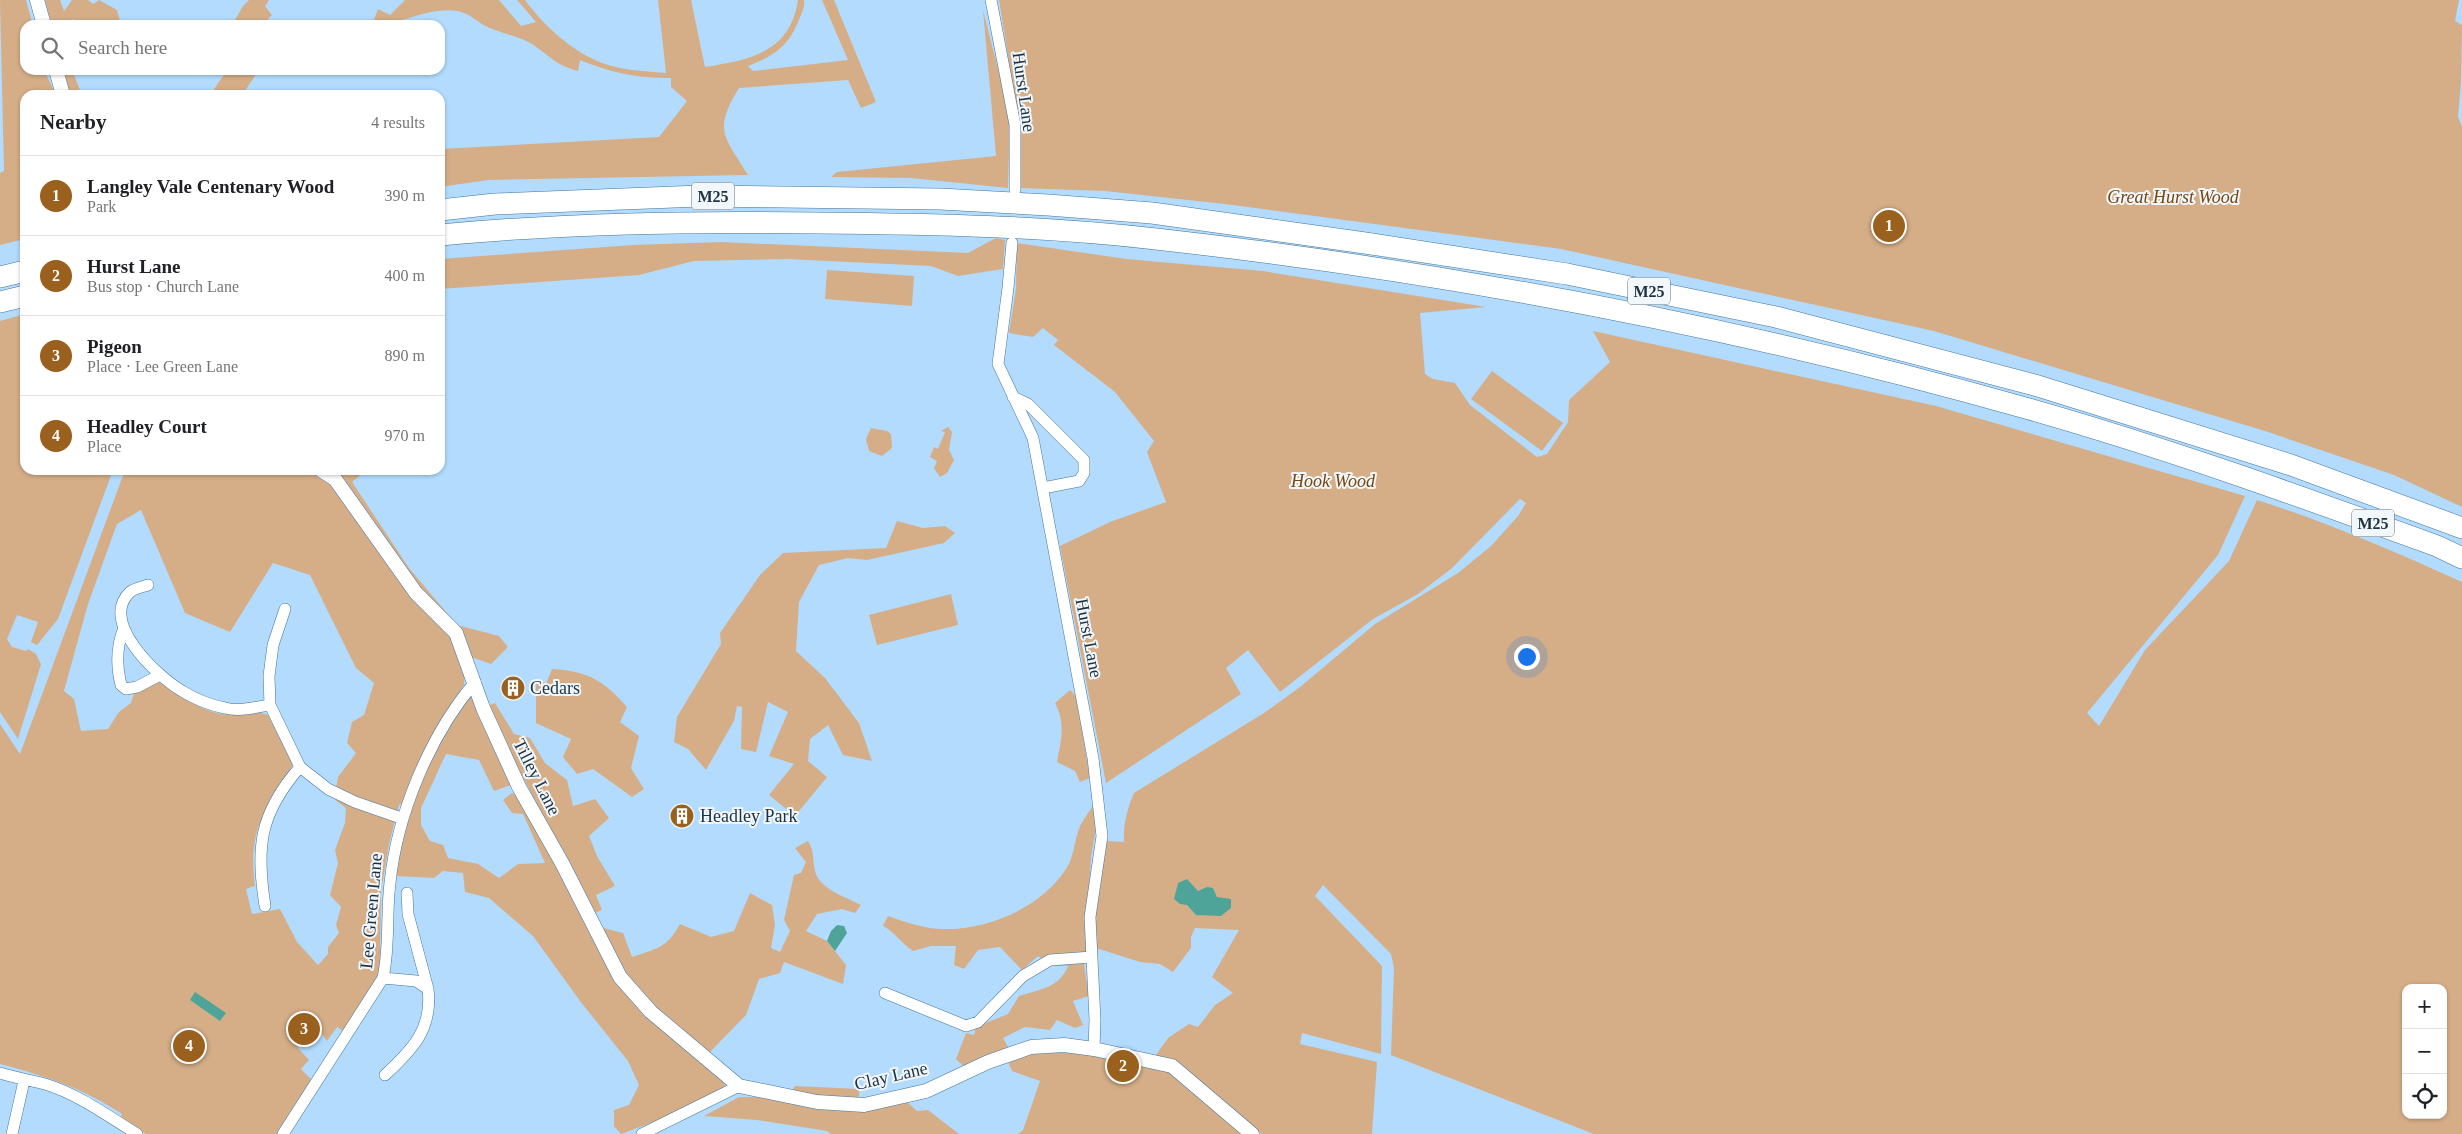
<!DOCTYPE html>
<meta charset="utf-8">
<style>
:root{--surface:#fff;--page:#f2f2f2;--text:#202124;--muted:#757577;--line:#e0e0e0;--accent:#99601e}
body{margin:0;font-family:"Times New Roman",serif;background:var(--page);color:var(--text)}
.controls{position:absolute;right:15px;bottom:15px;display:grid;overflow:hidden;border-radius:10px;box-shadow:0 1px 4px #0004}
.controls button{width:45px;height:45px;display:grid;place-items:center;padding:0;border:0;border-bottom:1px solid var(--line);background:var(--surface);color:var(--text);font:25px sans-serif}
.you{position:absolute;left:1526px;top:656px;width:18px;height:18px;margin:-12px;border:4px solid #fff;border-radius:50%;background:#1a73e8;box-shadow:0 0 0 8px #1a73e833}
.badge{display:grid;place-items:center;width:32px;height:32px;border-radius:50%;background:var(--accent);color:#fff;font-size:16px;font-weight:700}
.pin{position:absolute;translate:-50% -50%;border:2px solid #fff;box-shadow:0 1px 5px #0006}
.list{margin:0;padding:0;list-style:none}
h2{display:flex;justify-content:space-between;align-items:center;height:65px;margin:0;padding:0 20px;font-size:21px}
h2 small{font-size:16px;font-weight:400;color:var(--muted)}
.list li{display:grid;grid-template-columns:32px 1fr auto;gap:15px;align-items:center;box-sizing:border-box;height:80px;padding:0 20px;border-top:1px solid var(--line)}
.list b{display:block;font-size:19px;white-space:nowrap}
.list p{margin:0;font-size:16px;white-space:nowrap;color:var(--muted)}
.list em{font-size:16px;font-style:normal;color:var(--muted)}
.icon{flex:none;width:28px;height:28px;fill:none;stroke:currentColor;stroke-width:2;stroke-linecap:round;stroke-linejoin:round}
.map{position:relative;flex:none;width:2462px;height:1134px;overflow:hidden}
.search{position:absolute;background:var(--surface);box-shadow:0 1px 4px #0004;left:20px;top:20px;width:425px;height:55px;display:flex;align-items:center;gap:12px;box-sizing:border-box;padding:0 18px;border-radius:15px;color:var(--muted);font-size:19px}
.panel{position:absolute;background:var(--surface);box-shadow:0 1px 4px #0004;left:20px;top:90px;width:425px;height:385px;border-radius:15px}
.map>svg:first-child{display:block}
.green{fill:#d5ae88;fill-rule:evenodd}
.water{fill:#4fa499}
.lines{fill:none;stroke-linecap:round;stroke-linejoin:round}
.minor-casing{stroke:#43749b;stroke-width:12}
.tertiary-casing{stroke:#43749b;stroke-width:15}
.motorway-casing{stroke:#43749b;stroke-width:22}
.minor{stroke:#fff;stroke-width:11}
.tertiary{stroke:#fff;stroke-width:14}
.motorway{stroke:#fff;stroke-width:21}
.labels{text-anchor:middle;stroke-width:4;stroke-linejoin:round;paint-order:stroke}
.shield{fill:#f2f7fb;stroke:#5c6c7a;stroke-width:1}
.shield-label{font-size:16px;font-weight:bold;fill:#1c3142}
.street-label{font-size:18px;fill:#1c3142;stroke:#f2f7fb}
.park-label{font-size:18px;font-style:italic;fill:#754710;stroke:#f2f7fb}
.poi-label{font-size:18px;fill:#1c3142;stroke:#f2f7fb;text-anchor:start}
</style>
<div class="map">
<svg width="2462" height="1134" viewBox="0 0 2462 1134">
<rect width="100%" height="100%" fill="#b2dbfe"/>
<path class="green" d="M0 0H26L33 25H25V70H44L56 95H25V239L0 245V173L4 171Z
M45 0H60L64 11 72 0H88L93 4 99 0 117 10 120 21 118 25H82L73 19 66 25 51 24Z
M249 0H269L265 6 272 15 268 19V25H232L243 6Z
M405 0H499L521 26 536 22 517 0H525C541 22 567 47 593 59 614 70 642 71 666 73L658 0H691L705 67C749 60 790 53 798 0H804C805 8 801 15 798 22 788 47 772 57 748 66L753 71 848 60 822 0H834L876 102 861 108 848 80 739 88C713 130 724 136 748 175L488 180 440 187V149L659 137 687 101 671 87V78C639 79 609 72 580 60L578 71C555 65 550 56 532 44 518 36 500 33 485 26 477 21 468 13 458 11 428 6 401 25 372 25L378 9 390 15Z
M999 0H2459L2455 21 2462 25 2461 81 2458 117 2462 127V507L2394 475 2265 431 1934 331 1561 249 1225 204 1105 191 1018 188 1021 136Z
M983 10 1010 117 1008 188 911 178 831 177 837 172 996 156Z
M60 70H72L82 95H67Z
M225 70H259L242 95H210L225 73Z
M996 238 1005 240 1003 269 958 276 931 266 787 259 694 261 639 275 440 289V259L633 245 721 242 968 253Z
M1017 243 1126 259 1263 271 1486 307 1420 313 1425 374 1433 379 1455 383 1470 405 1537 457 1547 454 1568 422 1569 400 1610 362 1593 331 1936 406 2245 496 2218 555 2087 713 2099 726 2145 650 2229 561 2257 500C2327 522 2395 552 2462 582V1134H1594L1391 1055 1394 968 1391 954 1323 885 1315 896 1382 966 1381 1054 1302 1033 1300 1044 1377 1062 1372 1134H1262L1229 1105 1222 1114 1245 1134H1018L1023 1130 1040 1081 1012 1071 1007 1059 1038 1051 1099 1054 1149 1065 1168 1038 1189 1024 1198 1027 1215 1005 1233 993 1212 977 1239 930 1195 928 1191 937V948L1173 972 1160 964 1140 962 1096 948 1095 913 1105 841 1124 842C1123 824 1127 810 1134 793L1264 713 1300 687 1375 624 1458 573 1491 546 1518 516 1526 503 1520 499 1451 569 1418 594 1373 619 1280 692 1248 650 1226 668 1241 694 1106 783 1060 546 1110 522 1166 502 1147 452 1154 441 1115 392 1054 345 1058 340 1043 328 1033 337 1009 333 1016 289ZM1193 888 1198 891 1213 888 1217 897 1196 915 1187 905ZM2406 988H2443V1115H2406Z
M827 270 914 276 912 306 825 299Z
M25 314V470H113L58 619 37 645 31 642 38 622 17 615 7 639 12 647 26 651 28 649 36 654 41 664 18 739 0 712V321Z
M1492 371 1563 423 1542 451 1471 399Z
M948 427 952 432 949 450 954 460 947 473 940 477 934 468 937 461 930 457 934 447 938 449 945 432 941 431Z
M871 428 887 431 891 434 892 448 882 456 869 451 866 439Z
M125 470H367L352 482 409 568 457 625 499 636 508 647 491 664 474 658 465 662 464 685 458 694 476 697 511 785 494 791 479 760 446 754 421 808V825L430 841 443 845 448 858 478 864 499 878 518 864 545 863 523 814 512 813 503 800 512 793 520 798 616 980 724 1080 725 1088 677 1113 621 1134 614 1126V1110L629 1105 639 1085 628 1061 580 1001 533 936 489 898 465 892 463 873 443 871 434 878 396 876 405 802 399 805 389 844 381 891 380 968 371 993 345 1032 337 1027 327 1041 307 1012 291 1022 304 1038 297 1047 309 1060 301 1069 312 1080 277 1134H146L120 1118 122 1114C85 1089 43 1075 0 1064V724L20 754ZM141 510 185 613 230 632 273 563 310 575 356 668 374 683 364 715 352 722 347 743 356 753 338 777 334 799 346 808 345 823 335 850 338 863 330 895 341 907 336 925 339 933 328 947V954L318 965 297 942 280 909 252 914 246 889 255 886C247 823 267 814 293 764L268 715C257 710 242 715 230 715 204 714 180 695 160 681L134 693 131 703 119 712 108 729 81 731 74 699 64 691 88 604 117 524Z
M897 521 923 528 945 526 955 533 944 543 867 560 848 558 819 565 799 602 796 651 825 678 859 723 872 761 843 755 828 725 810 739 808 761 827 777 795 816 769 795 794 764 769 756 788 712 768 702 756 752 741 749 742 707 737 706 734 721 706 770 688 749 674 742 677 717 721 644 720 633 760 575 783 553 886 548Z
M951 594 958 625 877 645 869 615Z
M552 669C587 671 604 680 627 707L620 722 639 736 631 768 644 789 632 797 593 769 577 774 563 757 571 739 536 723V679L546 684Z
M1070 690 1076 696 1090 778 1080 782 1075 771 1057 762C1061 740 1066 724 1055 703Z
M495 703 514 734 530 738 545 763 567 780 573 806 595 799 609 818 589 836 597 856 615 886 596 895 602 910 595 913 518 768 488 706Z
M1093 806 1096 828 1091 857 1087 922 1088 944 1084 965 1089 996 1073 1001 1083 1025 1075 1028 1057 1020 1050 1030 1025 1027 1003 1038 1008 1047 964 1067 956 1059 966 1033 974 1035 976 1027 1008 1014 1019 996C1041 989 1059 988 1068 966H1054L1038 956 1022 970 1000 947 978 950 964 969 954 965 956 946H931L913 951C901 943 896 933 883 926L888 916C905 922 923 928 940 929 986 931 1041 908 1066 869 1074 858 1074 841 1079 829 1082 821 1088 813 1093 806Z
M808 841C815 852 812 859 815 871 819 889 846 897 861 905L855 913 842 909 817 914 806 931 827 941 846 965 843 984 784 962 780 973 759 979 746 1015 709 1053 656 1009 627 977 603 934V928L623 933 632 957C656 949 667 948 680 924L711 937 734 931 750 893 772 905 775 925 771 948 780 952 790 931 784 920 794 875 801 873 806 862 795 848Z
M795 1086 859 1089V1109L906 1101 917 1111 928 1110 959 1134H831L827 1131 757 1120 704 1116 739 1097H761L785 1102Z"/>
<path class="water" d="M1187 879 1198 891 1207 887 1213 888 1217 897 1231 899V908L1221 916 1196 915 1187 905 1180 904 1174 899 1178 883Z
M837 925 844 926 847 933 835 951 827 941 831 931Z
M195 992 226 1013 220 1021 190 1000Z"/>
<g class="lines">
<defs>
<path id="minor" d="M991 0 1015 125V190
M1012 243 1008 288 998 364 1033 438 1093 758 1102 836 1090 917 1095 1020 1094 1049
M1013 397 1028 404 1084 460V473L1079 481 1043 488
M148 585C142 587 135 588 130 592 98 622 158 677 182 691 195 699 210 705 225 708 239 712 256 707 270 705
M285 609 273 645 269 676 270 705 300 767 328 789 355 802 401 818
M124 628C116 647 116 665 121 685L126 689 137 687 160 675
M407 893 408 914 428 989
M265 906C256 847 259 814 300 767
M383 978 416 981 428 989C433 1029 412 1050 385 1075
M885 993 966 1026 978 1022 1023 976 1050 960 1092 957
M0 1073C15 1078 30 1080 45 1084 78 1094 108 1116 137 1134
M12 1134 24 1081
M283 1134 383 978C390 946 386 914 390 883 397 814 430 735 475 682
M642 1134 739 1086"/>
<path id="tertiary" d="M37 0 44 25
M56 70 63 95
M321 470 335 479 416 593 456 633 483 708 519 787 562 863 620 977 651 1012 739 1086 817 1102 864 1105 926 1091 988 1062 1031 1047 1064 1045 1094 1049 1172 1066 1252 1134"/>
<path id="motorway" d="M440 210 495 204 700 196 940 199 1048 205 1152 213 1365 243 1567 274 1776 317 2038 386 2291 465 2462 528
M440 235C566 223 692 221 818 223 931 224 1044 226 1156 239 1450 272 1744 328 2029 409 2167 448 2302 497 2437 546L2462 558
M0 277 25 271
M0 302 25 296"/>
</defs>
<use href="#minor" class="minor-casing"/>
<use href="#tertiary" class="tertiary-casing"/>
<use href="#motorway" class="motorway-casing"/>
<use href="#minor" class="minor"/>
<use href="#tertiary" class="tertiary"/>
<use href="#motorway" class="motorway"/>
</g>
<defs>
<symbol id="building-disc" viewBox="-11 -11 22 22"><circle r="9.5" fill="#99601e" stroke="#f2f7fb"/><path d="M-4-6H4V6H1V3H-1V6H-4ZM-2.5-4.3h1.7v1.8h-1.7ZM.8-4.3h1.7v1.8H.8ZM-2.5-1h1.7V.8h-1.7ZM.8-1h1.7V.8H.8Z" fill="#fff"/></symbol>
</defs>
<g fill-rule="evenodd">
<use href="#building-disc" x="499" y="674" width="28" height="28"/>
<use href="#building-disc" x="668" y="802" width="28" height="28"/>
</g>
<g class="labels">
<g class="shield">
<rect x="692" y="182.5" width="42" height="27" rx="4"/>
<rect x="1628" y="277.5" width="42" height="27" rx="4"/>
<rect x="2352" y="509.5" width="42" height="27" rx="4"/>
</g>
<g class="shield-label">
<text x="713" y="202">M25</text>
<text x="1649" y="297">M25</text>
<text x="2373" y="529">M25</text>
</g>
<g class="street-label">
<text transform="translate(1024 92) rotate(82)" y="6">Hurst Lane</text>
<text transform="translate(1089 638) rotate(79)" y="6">Hurst Lane</text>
<text transform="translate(537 777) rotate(63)" y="6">Tilley Lane</text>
<text transform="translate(371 911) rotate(-85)" y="6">Lee Green Lane</text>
<text transform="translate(891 1076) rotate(-13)" y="6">Clay Lane</text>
</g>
<g class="park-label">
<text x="2173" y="203">Great Hurst Wood</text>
<text x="1333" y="487">Hook Wood</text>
</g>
<g class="poi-label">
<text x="530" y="694">Cedars</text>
<text x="700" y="822">Headley Park</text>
</g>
</g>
</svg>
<div class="controls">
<button>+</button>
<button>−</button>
<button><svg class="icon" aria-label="locate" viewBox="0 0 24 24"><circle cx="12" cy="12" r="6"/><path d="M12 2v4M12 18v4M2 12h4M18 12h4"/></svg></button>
</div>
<div class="you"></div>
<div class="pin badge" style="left:1889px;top:226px">1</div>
<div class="pin badge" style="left:1123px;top:1066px">2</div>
<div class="pin badge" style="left:304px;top:1029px">3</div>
<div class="pin badge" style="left:189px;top:1046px">4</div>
<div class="search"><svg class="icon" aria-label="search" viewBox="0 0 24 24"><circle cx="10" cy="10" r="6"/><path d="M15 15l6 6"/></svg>Search here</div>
<section class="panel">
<h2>Nearby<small>4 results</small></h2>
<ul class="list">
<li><span class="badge">1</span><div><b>Langley Vale Centenary Wood</b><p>Park</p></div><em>390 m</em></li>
<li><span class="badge">2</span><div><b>Hurst Lane</b><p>Bus stop · Church Lane</p></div><em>400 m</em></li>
<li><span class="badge">3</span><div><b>Pigeon</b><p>Place · Lee Green Lane</p></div><em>890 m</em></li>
<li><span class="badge">4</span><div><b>Headley Court</b><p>Place</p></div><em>970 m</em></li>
</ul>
</section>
</div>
